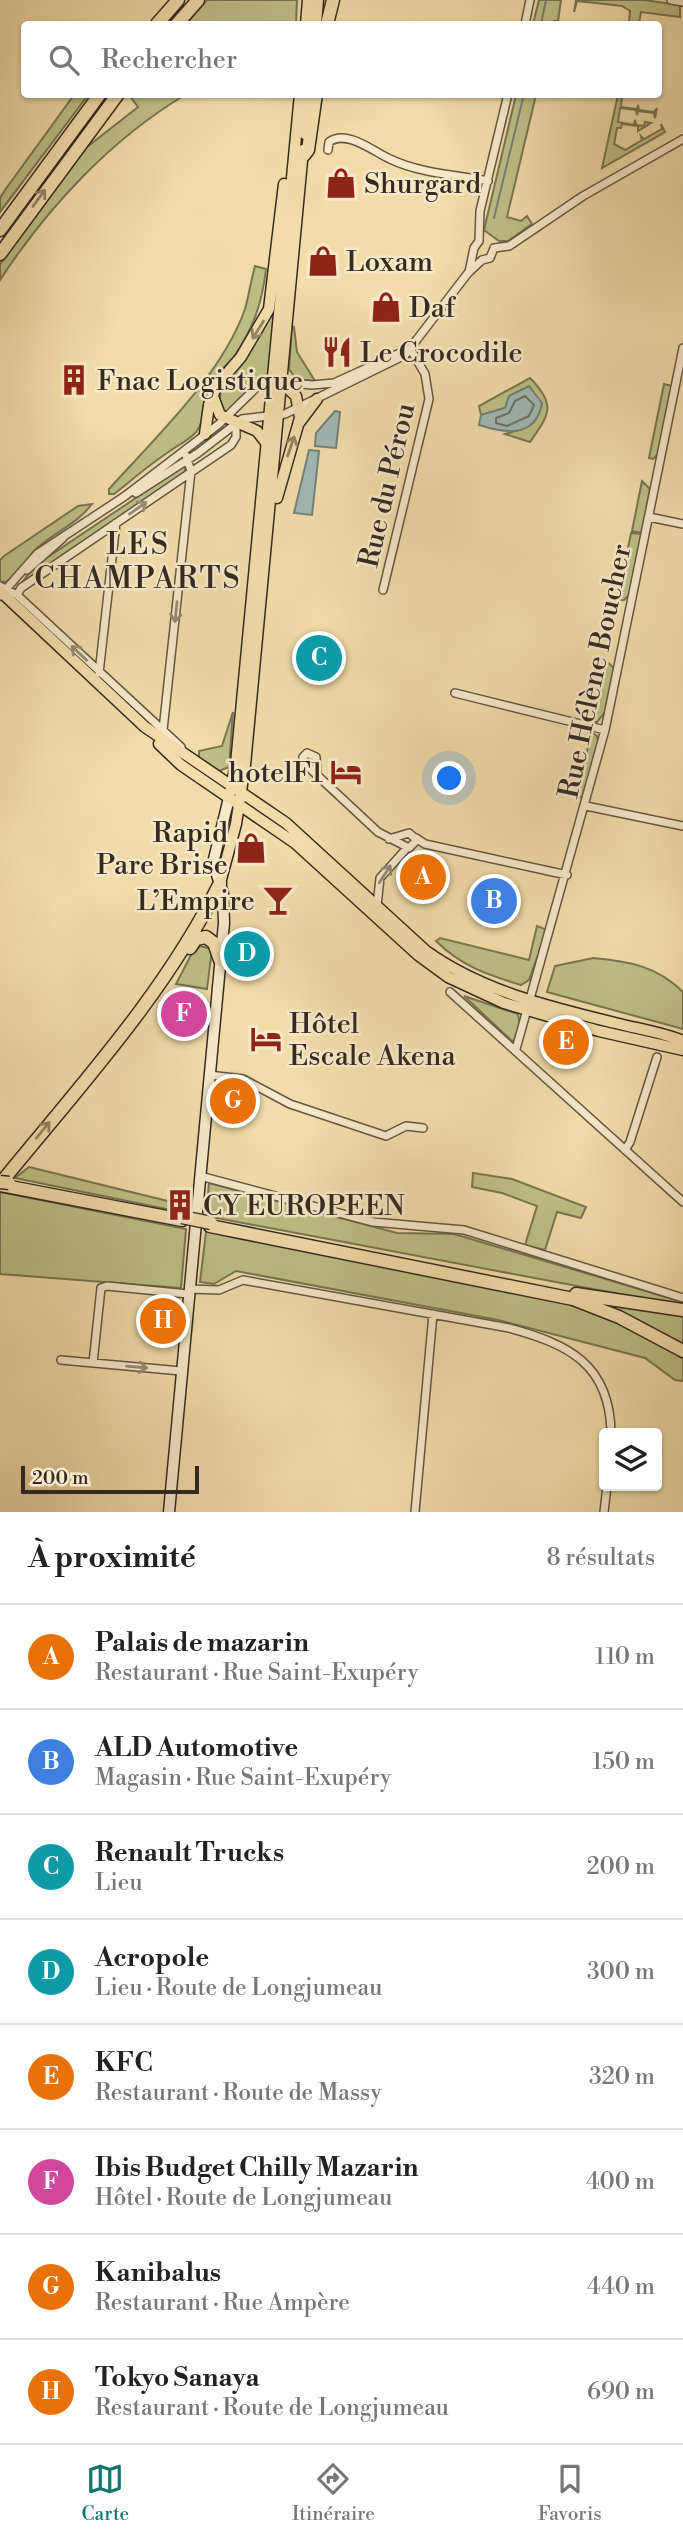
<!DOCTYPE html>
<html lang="fr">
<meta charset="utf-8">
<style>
:root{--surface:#fff;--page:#f6f6f6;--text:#222;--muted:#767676;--line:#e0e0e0;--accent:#0f766e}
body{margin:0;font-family:"Libre Bodoni",serif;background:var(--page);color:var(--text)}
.controls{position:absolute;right:21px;bottom:21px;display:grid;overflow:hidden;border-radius:7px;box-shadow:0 2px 5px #0004}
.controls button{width:63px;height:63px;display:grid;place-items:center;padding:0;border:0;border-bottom:2px solid var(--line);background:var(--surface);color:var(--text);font:35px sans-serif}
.scale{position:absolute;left:21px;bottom:18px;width:178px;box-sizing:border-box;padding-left:7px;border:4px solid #352a21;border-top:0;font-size:19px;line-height:24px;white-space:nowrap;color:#352a21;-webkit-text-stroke:5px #f6e8c8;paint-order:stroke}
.you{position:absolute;left:450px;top:779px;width:24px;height:24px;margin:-18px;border:5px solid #fff;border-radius:50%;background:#1a73e8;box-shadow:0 0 0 10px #1a73e833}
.badge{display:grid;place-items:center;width:46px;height:46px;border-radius:50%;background:var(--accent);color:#fff;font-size:23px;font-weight:700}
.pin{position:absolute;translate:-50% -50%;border:4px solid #fff;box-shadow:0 2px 7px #0006}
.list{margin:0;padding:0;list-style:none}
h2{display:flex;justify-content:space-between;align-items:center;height:91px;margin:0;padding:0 28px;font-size:30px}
h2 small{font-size:23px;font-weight:400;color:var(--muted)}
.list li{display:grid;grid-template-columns:46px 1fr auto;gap:21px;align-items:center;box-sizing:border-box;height:105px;padding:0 28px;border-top:2px solid var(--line)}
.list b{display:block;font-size:26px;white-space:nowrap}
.list p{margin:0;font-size:23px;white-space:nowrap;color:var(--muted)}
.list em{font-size:23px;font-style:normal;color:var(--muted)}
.icon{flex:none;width:38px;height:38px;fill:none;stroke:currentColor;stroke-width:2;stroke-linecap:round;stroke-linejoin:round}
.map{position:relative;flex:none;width:683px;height:1512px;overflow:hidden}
.search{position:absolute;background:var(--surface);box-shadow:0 2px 5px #0004;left:21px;right:21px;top:21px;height:77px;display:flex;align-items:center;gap:18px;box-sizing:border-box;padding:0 24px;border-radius:7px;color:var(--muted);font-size:26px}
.sheet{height:931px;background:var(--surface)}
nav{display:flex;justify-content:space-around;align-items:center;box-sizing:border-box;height:98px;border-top:2px solid var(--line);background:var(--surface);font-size:19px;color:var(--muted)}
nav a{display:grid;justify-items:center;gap:4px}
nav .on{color:var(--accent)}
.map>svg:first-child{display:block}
.green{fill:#bdbf86;stroke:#797454;stroke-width:2}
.water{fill:#a0b9b5;stroke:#75807a;stroke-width:2}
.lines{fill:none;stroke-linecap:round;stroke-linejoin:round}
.shore{stroke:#6a726b;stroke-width:2}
.stream{stroke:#75807a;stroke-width:2}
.street-casing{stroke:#645643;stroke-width:10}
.secondary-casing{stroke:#352a21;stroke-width:13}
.primary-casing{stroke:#352a21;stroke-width:13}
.highway-casing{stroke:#352a21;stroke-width:15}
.street{stroke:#f6e8c8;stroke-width:7}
.secondary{stroke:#f6e8c8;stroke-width:10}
.primary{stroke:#f1dcaa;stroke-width:10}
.highway{stroke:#f1dcaa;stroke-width:12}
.highway-bridge-casing{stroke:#352a21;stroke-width:15;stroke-linecap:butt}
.highway-bridge{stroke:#f1dcaa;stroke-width:12}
.oneway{stroke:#938366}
.oneway2{stroke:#968974}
.labels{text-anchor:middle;stroke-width:5;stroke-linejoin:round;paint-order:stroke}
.poi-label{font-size:28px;fill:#352a21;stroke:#f6e8c8;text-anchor:start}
.street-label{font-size:28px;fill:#352a21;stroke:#f6e8c8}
.neighbourhood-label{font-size:30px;letter-spacing:2px;fill:#352a21;stroke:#f6e8c8}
</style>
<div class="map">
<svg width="683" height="1512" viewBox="0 0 683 1512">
<rect width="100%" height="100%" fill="#f1dcaa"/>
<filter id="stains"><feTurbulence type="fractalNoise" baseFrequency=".00286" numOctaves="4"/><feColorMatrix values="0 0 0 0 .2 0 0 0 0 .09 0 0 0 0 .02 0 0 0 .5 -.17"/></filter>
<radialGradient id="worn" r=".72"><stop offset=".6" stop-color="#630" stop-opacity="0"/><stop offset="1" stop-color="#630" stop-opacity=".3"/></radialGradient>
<path class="green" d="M207 0H297L296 24H186Z
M539 0H561L558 21H554L553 24H533Z
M576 0H644L680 5V17L641 12 639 24 629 23 630 11 622 6 577 1 574 12Z
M74 95H88L0 212V198L5 190Z
M129 95H185C111 139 47 208 0 280V264L82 151 138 107Z
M516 95H536L507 217 521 221 527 216 532 224 508 241H499L484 230Z
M618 95H622L621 107 637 109 638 105 639 110 654 112 657 108 655 118 654 113 638 111 637 115 636 110 620 108 618 122 634 125 635 120 636 125 644 126 645 122 651 123 638 131V126L622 124 621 128H617L614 144 625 150 642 140 641 136 644 139 662 129 661 124 665 132 602 168Z
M255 266 266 269C262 305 252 330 235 355 226 369 211 374 206 392 202 406 206 420 196 432 187 442 179 444 170 451 150 464 132 480 114 494H109V489C155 438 222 375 245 309 249 295 251 280 255 266Z
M276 303 268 376 255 383 225 413 219 404 221 390 260 336Z
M292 326 294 327 297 352 315 381 296 379 289 369Z
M530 378C557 405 549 415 530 442L505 434 522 429 534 421 505 408 481 415 479 406Z
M664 384 672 386 658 454 653 459 649 458Z
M185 465V472L22 583 33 567Z
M642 481 650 489 642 533 632 531Z
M92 504C76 525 54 532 35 550 25 560 17 584 0 582V560L4 556 78 506Z
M631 533 642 534 629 595 624 600 613 601 619 593Z
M605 660 614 668 605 712 597 722H588L595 713Z
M233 712 229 767 219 771 199 759V751L222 746Z
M587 729 597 736 599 746 583 797 576 798 590 738Z
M537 926 547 930 529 980 521 985C488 975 461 966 436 941L440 938 529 960Z
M200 946 212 949 207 989 176 984 191 955Z
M593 958C628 961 657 966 683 992V1029L547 992 555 966Z
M464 996 518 1014 520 1026 513 1042Z
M29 1167 184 1205 181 1212 15 1178Z
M473 1173 512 1179 586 1207 581 1218 557 1212 545 1250 525 1245 537 1206 502 1193 472 1187Z
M209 1183 397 1233 454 1234 683 1302V1306L206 1216Z
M0 1192 186 1229 181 1288 0 1274Z
M206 1232C242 1231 297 1248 333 1255 451 1278 582 1288 683 1359V1381L675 1380 645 1358 498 1320 236 1271 214 1284 200 1282Z
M589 1300 683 1312V1344Z"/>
<path class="water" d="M529 386 542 403C536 439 504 433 479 425L481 415 505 408 509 396Z
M335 411 340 412 336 448 315 446 316 433Z
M309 450 319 451 312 515 294 513Z"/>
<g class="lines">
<path class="shore" d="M525 396 534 405 529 416 507 426 496 423V418L509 413 515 401Z"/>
<path class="stream" d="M541 24 546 0
M494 218 524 94"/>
<defs>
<path id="street" d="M671 0 683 2
M525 24 530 0
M328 150 329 142C347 129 374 152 390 159 419 173 456 175 488 181
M479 241 480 211 508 94
M494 248 509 246 583 196 683 139
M469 272 474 248 479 241
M136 493 198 453 242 419 285 414 405 355 468 273 482 260 490 258 494 248
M649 517 683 524
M27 570 63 538
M0 586 17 595 181 747
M383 590 429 399 425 374 411 350
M17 595 21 588 231 445 236 437V424
M0 596 37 554 125 496 219 424 260 384 271 381 312 385 334 383 413 347
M99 673 116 523
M455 693 605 730
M163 730 191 471 186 456
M317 775 316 757 307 753 303 757 304 763 378 832 409 848 417 840 409 833 389 839
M586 806 683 826
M416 838 425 844 567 875
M377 906 380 878 407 848
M450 992 683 1202
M516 1049 605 730 683 348
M209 1075 243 1079 290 1104 386 1136 406 1126 423 1128
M625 1150 630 1142 657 1057
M200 1176 373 1222 464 1230 683 1298
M189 1289 219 1290 243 1280 509 1328C568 1344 610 1364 611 1433
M61 1360 181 1371
M93 1363 101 1288 107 1286 188 1294
M415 1512 433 1314
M604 1512 607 1486"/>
<path id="secondary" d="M169 1512 224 923 223 893 213 863 229 798"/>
<path id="primary" d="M306 24 308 0
M316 24 318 0
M305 134 309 94
M214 399 220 415 257 431 267 444
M299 423 317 399
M205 434 209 405 217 385 241 357 269 309 284 184
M277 498 300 418 296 396 282 383
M0 591 145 727 286 823 426 951C482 991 549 1007 615 1023 638 1029 661 1032 683 1041
M159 744 181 765 295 843 418 955 448 977 504 1003 599 1031 683 1050
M229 798 236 764 300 94
M220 883 236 824 245 765 303 150"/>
<path id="highway" d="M157 24 178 0
M177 24 198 0
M327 24 333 0
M304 155 308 150 316 94
M0 230 100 94
M0 254 118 94
M190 948 196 939 206 937 214 943 220 960
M0 1184C78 1088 165 994 220 883
M0 1185 182 1220
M210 1226 573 1299 619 1317 683 1351
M576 1294 683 1310"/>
</defs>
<use href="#street" class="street-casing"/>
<use href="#secondary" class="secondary-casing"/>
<use href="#primary" class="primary-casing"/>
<use href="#highway" class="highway-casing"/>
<use href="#street" class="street"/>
<use href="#secondary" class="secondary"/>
<use href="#primary" class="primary"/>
<use href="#highway" class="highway"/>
<defs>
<path id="highway-bridge" d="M0 1182 9 1183
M182 1217 211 1223"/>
</defs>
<use href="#highway-bridge" class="highway-bridge-casing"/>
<use href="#highway-bridge" class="highway-bridge"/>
</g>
<defs><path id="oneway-shaft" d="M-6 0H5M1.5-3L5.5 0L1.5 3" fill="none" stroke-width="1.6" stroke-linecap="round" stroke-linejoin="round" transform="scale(1.75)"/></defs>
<g class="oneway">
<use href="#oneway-shaft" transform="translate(39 198) rotate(-54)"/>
<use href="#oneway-shaft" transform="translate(258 330) rotate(122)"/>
<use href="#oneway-shaft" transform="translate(291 446) rotate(-71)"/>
<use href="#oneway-shaft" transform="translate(43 1130) rotate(-51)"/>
</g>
<g class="oneway2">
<use href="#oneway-shaft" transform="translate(138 508) rotate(-35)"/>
<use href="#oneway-shaft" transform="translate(176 612) rotate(96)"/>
<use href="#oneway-shaft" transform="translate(79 653) rotate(-137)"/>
<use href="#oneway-shaft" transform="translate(385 874) rotate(-57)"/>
<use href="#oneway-shaft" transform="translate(137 1367) rotate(5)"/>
</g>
<defs>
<symbol id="shop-bare" viewBox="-9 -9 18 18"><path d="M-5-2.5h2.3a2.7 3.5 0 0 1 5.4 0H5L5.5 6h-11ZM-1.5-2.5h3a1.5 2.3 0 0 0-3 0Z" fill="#8f2418" stroke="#f6e8c8" stroke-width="2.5" paint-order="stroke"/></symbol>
<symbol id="restaurant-bare" viewBox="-9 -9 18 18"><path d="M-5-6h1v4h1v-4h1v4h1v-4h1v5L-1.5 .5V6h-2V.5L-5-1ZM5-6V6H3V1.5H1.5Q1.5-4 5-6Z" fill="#8f2418" stroke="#f6e8c8" stroke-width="2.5" paint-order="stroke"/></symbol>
<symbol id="building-bare" viewBox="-9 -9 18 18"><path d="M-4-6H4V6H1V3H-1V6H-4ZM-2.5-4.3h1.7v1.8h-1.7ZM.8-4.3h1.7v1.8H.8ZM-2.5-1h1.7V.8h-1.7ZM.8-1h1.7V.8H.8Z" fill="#8f2418" stroke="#f6e8c8" stroke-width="2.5" paint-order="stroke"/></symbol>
<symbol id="hotel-bare" viewBox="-9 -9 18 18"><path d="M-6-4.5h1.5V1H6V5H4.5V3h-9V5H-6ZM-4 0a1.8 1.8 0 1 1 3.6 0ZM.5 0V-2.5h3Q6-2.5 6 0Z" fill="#8f2418" stroke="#f6e8c8" stroke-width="2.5" paint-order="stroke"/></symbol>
<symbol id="bar-bare" viewBox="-9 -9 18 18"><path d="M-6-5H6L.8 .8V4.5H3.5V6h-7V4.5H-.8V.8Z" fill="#8f2418" stroke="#f6e8c8" stroke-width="2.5" paint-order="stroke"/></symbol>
</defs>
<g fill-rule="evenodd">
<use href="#shop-bare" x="319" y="161" width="44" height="44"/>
<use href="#shop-bare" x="301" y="239" width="44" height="44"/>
<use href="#shop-bare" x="364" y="285" width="44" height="44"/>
<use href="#restaurant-bare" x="315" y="330" width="44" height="44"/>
<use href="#building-bare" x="52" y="358" width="44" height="44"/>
<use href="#hotel-bare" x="324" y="750" width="44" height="44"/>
<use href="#shop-bare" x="229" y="826" width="44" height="44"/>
<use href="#bar-bare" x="256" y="878" width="44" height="44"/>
<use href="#hotel-bare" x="244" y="1017" width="44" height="44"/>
<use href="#building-bare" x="158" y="1183" width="44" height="44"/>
</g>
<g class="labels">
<g class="poi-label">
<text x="364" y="193">Shurgard</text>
<text x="346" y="271">Loxam</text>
<text x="409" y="317">Daf</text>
<text x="360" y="362">Le Crocodile</text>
<text x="97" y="390">Fnac Logistique</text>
<text x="323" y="782" text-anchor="end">hotelF1</text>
<text x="228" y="842" text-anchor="end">Rapid<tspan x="228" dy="32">Pare Brise</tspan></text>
<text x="255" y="910" text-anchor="end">L’Empire</text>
<text x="289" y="1033">Hôtel<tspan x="289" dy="32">Escale Akena</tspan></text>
<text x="203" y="1215">CY EUROPEEN</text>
</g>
<g class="street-label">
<text transform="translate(386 485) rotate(-77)" y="10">Rue du Pérou</text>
<text transform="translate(594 671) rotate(-78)" y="10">Rue Hélène Boucher</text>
</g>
<g class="neighbourhood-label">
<text x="138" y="554">LES<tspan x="138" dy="34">CHAMPARTS</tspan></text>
</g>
</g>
<rect width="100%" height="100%" filter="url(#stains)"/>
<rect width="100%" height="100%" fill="url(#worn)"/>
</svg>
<div class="controls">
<button><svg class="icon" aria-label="layers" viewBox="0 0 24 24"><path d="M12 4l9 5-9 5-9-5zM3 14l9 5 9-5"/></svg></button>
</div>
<div class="scale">200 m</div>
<div class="you"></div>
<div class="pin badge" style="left:423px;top:877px;background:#e8710a">A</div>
<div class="pin badge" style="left:494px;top:901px;background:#3f7fe0">B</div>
<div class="pin badge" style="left:319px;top:658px;background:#0f9aa8">C</div>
<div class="pin badge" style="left:247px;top:954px;background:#0f9aa8">D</div>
<div class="pin badge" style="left:566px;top:1042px;background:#e8710a">E</div>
<div class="pin badge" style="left:184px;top:1014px;background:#d1479c">F</div>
<div class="pin badge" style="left:233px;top:1101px;background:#e8710a">G</div>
<div class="pin badge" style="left:163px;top:1321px;background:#e8710a">H</div>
<div class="search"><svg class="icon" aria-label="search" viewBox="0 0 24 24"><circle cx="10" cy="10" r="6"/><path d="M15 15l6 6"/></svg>Rechercher</div>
</div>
<section class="sheet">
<h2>À proximité<small>8 résultats</small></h2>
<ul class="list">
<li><span class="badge" style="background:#e8710a">A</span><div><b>Palais de mazarin</b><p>Restaurant · Rue Saint-Exupéry</p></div><em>110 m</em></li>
<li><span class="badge" style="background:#3f7fe0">B</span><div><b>ALD Automotive</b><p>Magasin · Rue Saint-Exupéry</p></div><em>150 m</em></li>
<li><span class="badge" style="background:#0f9aa8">C</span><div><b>Renault Trucks</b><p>Lieu</p></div><em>200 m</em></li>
<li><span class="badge" style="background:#0f9aa8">D</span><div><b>Acropole</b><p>Lieu · Route de Longjumeau</p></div><em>300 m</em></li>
<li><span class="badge" style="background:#e8710a">E</span><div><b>KFC</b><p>Restaurant · Route de Massy</p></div><em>320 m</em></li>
<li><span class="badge" style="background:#d1479c">F</span><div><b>Ibis Budget Chilly Mazarin</b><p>Hôtel · Route de Longjumeau</p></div><em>400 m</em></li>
<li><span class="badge" style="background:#e8710a">G</span><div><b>Kanibalus</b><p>Restaurant · Rue Ampère</p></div><em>440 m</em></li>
<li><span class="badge" style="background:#e8710a">H</span><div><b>Tokyo Sanaya</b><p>Restaurant · Route de Longjumeau</p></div><em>690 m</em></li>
</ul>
</section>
<nav>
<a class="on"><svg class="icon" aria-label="map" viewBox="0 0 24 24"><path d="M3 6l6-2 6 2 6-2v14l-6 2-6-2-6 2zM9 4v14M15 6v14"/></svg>Carte</a>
<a><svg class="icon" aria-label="directions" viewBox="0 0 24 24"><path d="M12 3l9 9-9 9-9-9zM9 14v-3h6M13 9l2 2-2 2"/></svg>Itinéraire</a>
<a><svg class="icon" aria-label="saved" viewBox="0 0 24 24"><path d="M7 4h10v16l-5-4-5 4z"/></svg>Favoris</a>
</nav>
